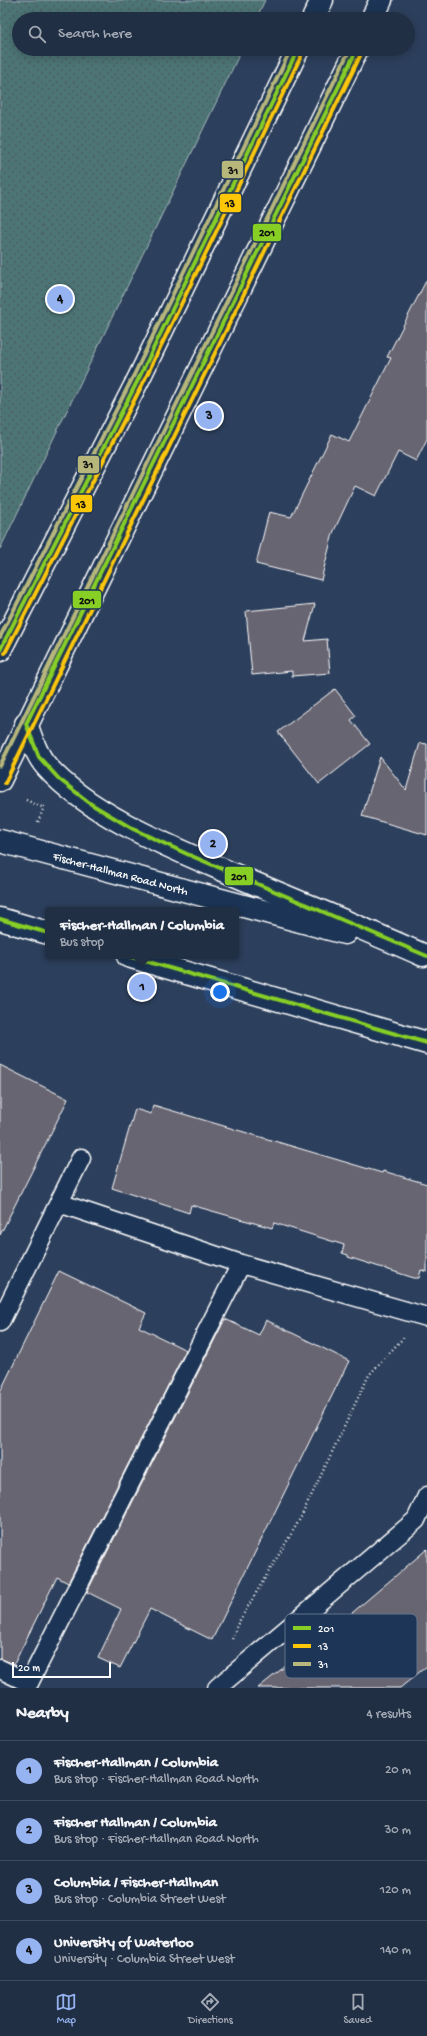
<!DOCTYPE html>
<meta charset="utf-8">
<style>
:root{--surface:#212f45;--page:#2d3b50;--text:#f1f3f6;--muted:#a2a9b3;--line:#3e4a5e;--accent:#95b2f1}
body{margin:0;font-family:"Gochi Hand",sans-serif;background:var(--page);color:var(--text)}
.scale{position:absolute;left:12px;bottom:10px;width:99px;box-sizing:border-box;padding-left:4px;border:2px solid #fff;border-top:0;font-size:11px;line-height:14px;white-space:nowrap;color:#fff;-webkit-text-stroke:3px #1d3557;paint-order:stroke}
.you{position:absolute;left:220px;top:992px;width:14px;height:14px;margin:-10px;border:3px solid #fff;border-radius:50%;background:#1a73e8;box-shadow:0 0 0 6px #1a73e833}
.badge{display:grid;place-items:center;width:26px;height:26px;border-radius:50%;background:var(--accent);color:#111;font-size:13px;font-weight:700}
.pin{position:absolute;translate:-50% -50%;border:2px solid #fff;box-shadow:0 1px 4px #0006}
.popup{position:absolute;left:45px;top:907px;width:194px;height:52px;box-sizing:border-box;display:grid;place-content:center;border-radius:4px;background:var(--surface);filter:drop-shadow(0 1px 3px #0005);font-size:13px;white-space:nowrap;color:var(--muted)}
.popup b{font-size:15px;color:var(--text)}
.popup::after{content:'';position:absolute;left:50%;top:100%;margin-left:-8px;border:8px solid transparent;border-top-color:var(--surface)}
.list{margin:0;padding:0;list-style:none}
h2{display:flex;justify-content:space-between;align-items:center;height:52px;margin:0;padding:0 16px;font-size:17px}
h2 small{font-size:13px;font-weight:400;color:var(--muted)}
.list li{display:grid;grid-template-columns:26px 1fr auto;gap:12px;align-items:center;box-sizing:border-box;height:60px;padding:0 16px;border-top:1px solid var(--line)}
.list b{display:block;font-size:15px;white-space:nowrap}
.list p{margin:0;font-size:13px;white-space:nowrap;color:var(--muted)}
.list em{font-size:13px;font-style:normal;color:var(--muted)}
.icon{flex:none;width:22px;height:22px;fill:none;stroke:currentColor;stroke-width:2;stroke-linecap:round;stroke-linejoin:round}
.map{position:relative;flex:none;width:427px;height:1688px;overflow:hidden}
.search{position:absolute;background:var(--surface);box-shadow:0 2px 10px #0003;left:12px;right:12px;top:12px;height:44px;display:flex;align-items:center;gap:10px;box-sizing:border-box;padding:0 14px;border-radius:22px;color:var(--muted);font-size:15px}
.sheet{height:292px;background:var(--surface)}
nav{display:flex;justify-content:space-around;align-items:center;box-sizing:border-box;height:56px;border-top:1px solid var(--line);background:var(--surface);font-size:11px;color:var(--muted)}
nav a{display:grid;justify-items:center;gap:2px}
nav .on{color:var(--accent)}
.map>svg:first-child{display:block}
.park{fill:url(#park-dots);stroke:#a6baba}
.building{fill:#686572;stroke:#fff}
.lines{fill:none;stroke-linecap:round;stroke-linejoin:round}
.lane-casing{stroke:#fff;stroke-width:21}
.secondary-casing{stroke:#fff;stroke-width:25}
.path{stroke:#fff;stroke-width:2.5;stroke-dasharray:1 3;stroke-linecap:butt}
.lane{stroke:#1d3557;stroke-width:18}
.secondary{stroke:#1d3557;stroke-width:22}
.bus-1-casing{stroke:#1d3557;stroke-width:7}
.bus-2-casing{stroke:#1d3557;stroke-width:7}
.bus-3-casing{stroke:#1d3557;stroke-width:7}
.bus-1{stroke:#87cf25;stroke-width:4}
.bus-2{stroke:#fcc707;stroke-width:4}
.bus-3{stroke:#b7b77c;stroke-width:4}
.labels{text-anchor:middle;stroke-width:3;stroke-linejoin:round;paint-order:stroke}
.street-label{font-size:12px;fill:#fff;stroke:#1d3557}
.key{fill:#1d3557;stroke:#617289;stroke-width:1}
.key-label{font-size:11px;fill:#fff}
.line-badge{stroke:#1d3557;stroke-width:1.5}
.pale-badge-label{font-size:11px;text-anchor:middle;font-weight:bold;fill:#111}
</style>
<div class="map">
<svg width="427" height="1688" viewBox="0 0 427 1688">
<defs>
<pattern id="park-dots" width="8" height="8" patternUnits="userSpaceOnUse"><rect width="8" height="8" fill="#4e7476"/><path d="M2 2h.1M6 6h.1" fill="none" stroke="#4d5c5d" stroke-width="1.8" stroke-linecap="round"/></pattern>
</defs>
<rect width="100%" height="100%" fill="#2c3f5c"/>
<filter id="ink" filterUnits="userSpaceOnUse"><feTurbulence type="fractalNoise" baseFrequency=".025" numOctaves="2"/><feDisplacementMap in="SourceGraphic" scale="8" xChannelSelector="R" yChannelSelector="G"/><feConvolveMatrix kernelMatrix="1 2 1 2 8 2 1 2 1" color-interpolation-filters="sRGB"/></filter>
<g filter="url(#ink)">
<path class="park" d="M0 0H265L256 19H19V49H242L0 549Z"/>
<path class="building" d="M427 279V439L416 461 398 452 376 496 355 486 333 533 321 580 256 564 269 512 291 517 332 434 349 442 391 358 387 357Z
M315 604 305 641 327 639 330 673 292 676V671L252 675 246 611Z
M335 689 356 716 351 720 370 744 319 784 278 732Z
M420 743 427 744V835L362 816 380 757 406 790Z
M0 1065 68 1099 0 1235Z
M153 1105 382 1173 383 1171 427 1184V1272L421 1270 419 1278H414L348 1257V1255L342 1253 344 1245 274 1223 272 1228 191 1205 189 1213 112 1188 135 1109 151 1114Z
M59 1271 146 1313 139 1327 186 1350 68 1583 57 1577 14 1664 0 1659V1392Z
M225 1319 259 1335 266 1320 349 1361 212 1640 150 1609 120 1668 98 1658 121 1609 87 1592Z
M427 1549V1666L400 1688H258L352 1613Z"/>
<g class="lines">
<defs>
<path id="lane" d="M59 1203 241 1264 427 1317
M0 1322 81 1158
M0 1669 29 1683 241 1264
M217 1688 416 1520 427 1496"/>
<g id="secondary">
<path d="M313 19 322 0"/>
<path d="M372 19 381 0"/>
<path d="M0 650 139 378 298 49"/>
<path d="M26 724C32 739 36 755 47 767 92 818 183 852 244 879 304 904 364 929 423 955"/>
<path d="M0 780 357 49"/>
<path id="s1" d="M0 841 345 933"/>
<path d="M0 919 48 933"/>
<path d="M128 956 427 1043"/>
</g>
</defs>
<use href="#lane" class="lane-casing"/>
<use href="#secondary" class="secondary-casing"/>
<path class="path" d="M26 800 44 808
M38 822 45 804
M232 1639 237 1625 300 1519 369 1375 404 1337"/>
<use href="#lane" class="lane"/>
<use href="#secondary" class="secondary"/>
<defs>
<path id="bus-1" d="M357 49 26 724 39 757 59 779 91 804 133 829 187 854 427 956
M0 650 139 378 298 49
M0 919 48 933
M128 956 427 1043"/>
<path id="bus-2" d="M5 653 144 381 303 52
M5 783 362 52"/>
<path id="bus-3" d="M0 637 134 375 291 49
M0 766 350 49"/>
</defs>
<use href="#bus-1" class="bus-1-casing"/>
<use href="#bus-2" class="bus-2-casing"/>
<use href="#bus-3" class="bus-3-casing"/>
<use href="#bus-1" class="bus-1"/>
<use href="#bus-2" class="bus-2"/>
<use href="#bus-3" class="bus-3"/>
</g>
</g>
<g class="labels">
<g class="street-label">
<text dy="4" stroke="none"><textPath href="#s1" startOffset="125">Fischer-Hallman Road North</textPath></text>
</g>
</g>
<rect x="285" y="1614" width="132" height="64" rx="6" class="key"/>
<rect x="293" y="1626" width="18" height="4" fill="#87cf25"/>
<rect x="293" y="1644" width="18" height="4" fill="#fcc707"/>
<rect x="293" y="1662" width="18" height="4" fill="#b7b77c"/>
<g class="key-label">
<text x="318" y="1632">201</text>
<text x="318" y="1650">13</text>
<text x="318" y="1668">31</text>
</g>
<g class="line-badge">
<rect x="221" y="160" width="23" height="19" rx="4" fill="#b7b77c"/>
<rect x="219" y="193" width="23" height="20" rx="4" fill="#fcc707"/>
<rect x="252" y="223" width="30" height="19" rx="4" fill="#87cf25"/>
<rect x="77" y="455" width="23" height="19" rx="4" fill="#b7b77c"/>
<rect x="70" y="494" width="23" height="19" rx="4" fill="#fcc707"/>
<rect x="72" y="590" width="30" height="19" rx="4" fill="#87cf25"/>
<rect x="224" y="866" width="30" height="20" rx="4" fill="#87cf25"/>
</g>
<g class="pale-badge-label">
<text x="233" y="174">31</text>
<text x="230" y="207">13</text>
<text x="267" y="236">201</text>
<text x="88" y="468">31</text>
<text x="81" y="508">13</text>
<text x="87" y="604">201</text>
<text x="239" y="880">201</text>
</g>
</svg>
<div class="scale">20 m</div>
<div class="you"></div>
<div class="pin badge" style="left:142px;top:987px">1</div>
<div class="popup"><b>Fischer-Hallman / Columbia</b>Bus stop</div>
<div class="pin badge" style="left:213px;top:844px">2</div>
<div class="pin badge" style="left:209px;top:416px">3</div>
<div class="pin badge" style="left:60px;top:299px">4</div>
<div class="search"><svg class="icon" aria-label="search" viewBox="0 0 24 24"><circle cx="10" cy="10" r="6"/><path d="M15 15l6 6"/></svg>Search here</div>
</div>
<section class="sheet">
<h2>Nearby<small>4 results</small></h2>
<ul class="list">
<li><span class="badge">1</span><div><b>Fischer-Hallman / Columbia</b><p>Bus stop · Fischer-Hallman Road North</p></div><em>20 m</em></li>
<li><span class="badge">2</span><div><b>Fischer Hallman / Columbia</b><p>Bus stop · Fischer-Hallman Road North</p></div><em>30 m</em></li>
<li><span class="badge">3</span><div><b>Columbia / Fischer-Hallman</b><p>Bus stop · Columbia Street West</p></div><em>120 m</em></li>
<li><span class="badge">4</span><div><b>University of Waterloo</b><p>University · Columbia Street West</p></div><em>140 m</em></li>
</ul>
</section>
<nav>
<a class="on"><svg class="icon" aria-label="map" viewBox="0 0 24 24"><path d="M3 6l6-2 6 2 6-2v14l-6 2-6-2-6 2zM9 4v14M15 6v14"/></svg>Map</a>
<a><svg class="icon" aria-label="directions" viewBox="0 0 24 24"><path d="M12 3l9 9-9 9-9-9zM9 14v-3h6M13 9l2 2-2 2"/></svg>Directions</a>
<a><svg class="icon" aria-label="saved" viewBox="0 0 24 24"><path d="M7 4h10v16l-5-4-5 4z"/></svg>Saved</a>
</nav>
